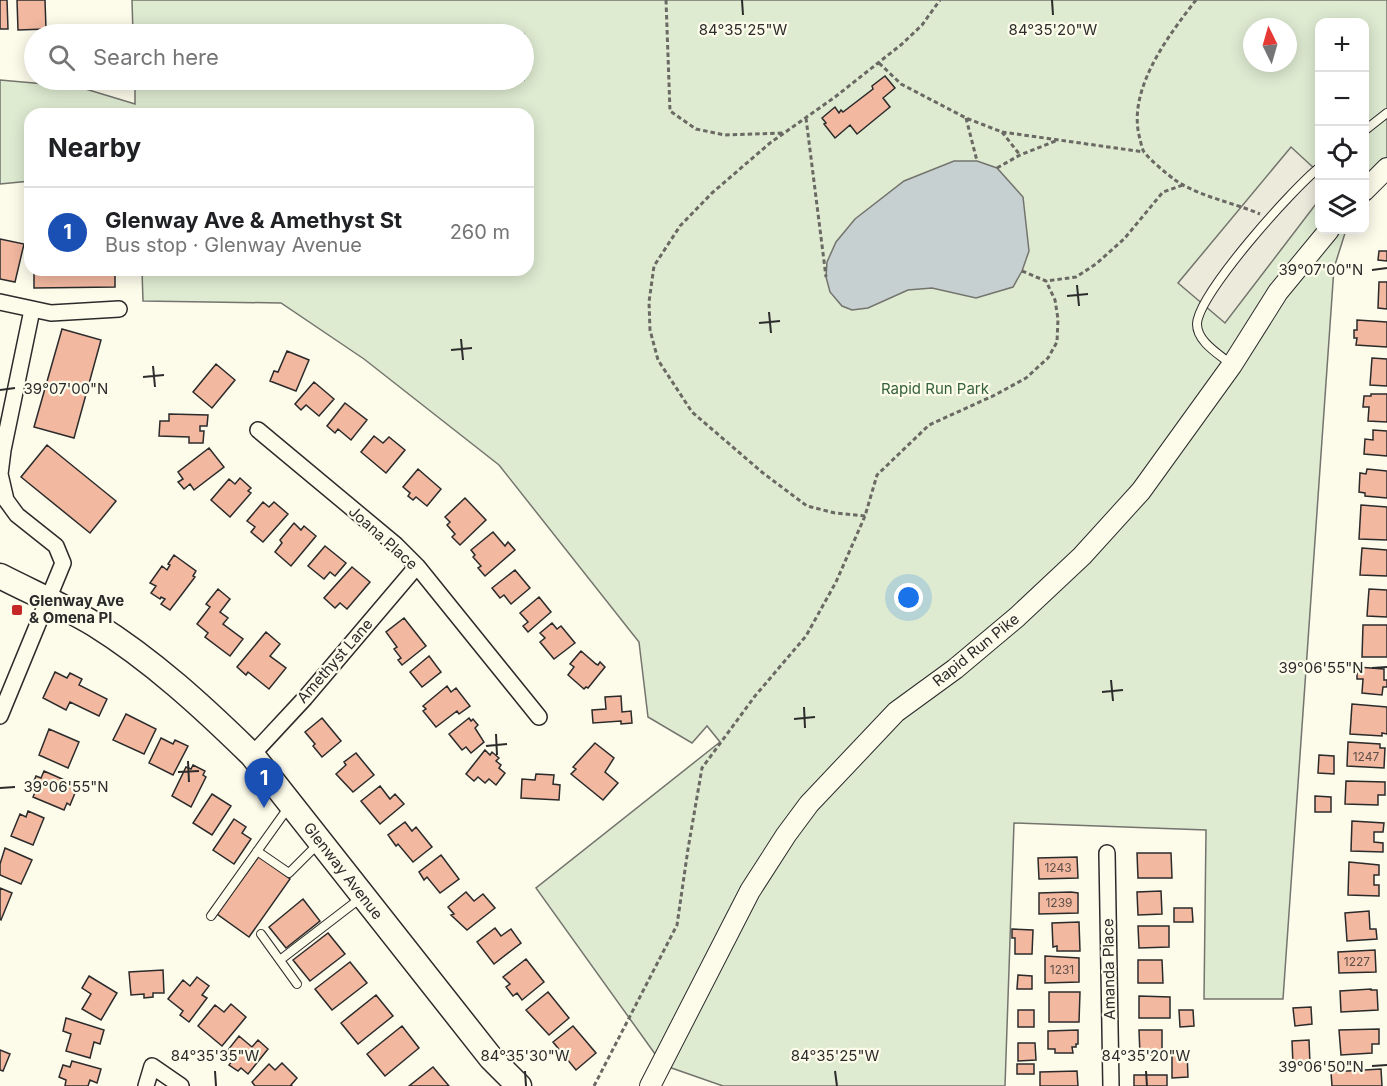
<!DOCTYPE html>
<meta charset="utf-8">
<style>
:root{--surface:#fff;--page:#f2f2f2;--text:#202124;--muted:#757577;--line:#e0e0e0;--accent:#db2777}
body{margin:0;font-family:Inter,sans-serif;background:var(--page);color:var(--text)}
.controls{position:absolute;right:18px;top:18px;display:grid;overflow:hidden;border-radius:12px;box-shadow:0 3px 15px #0003}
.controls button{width:54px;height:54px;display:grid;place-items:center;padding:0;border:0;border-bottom:2px solid var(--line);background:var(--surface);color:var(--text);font:30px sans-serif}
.compass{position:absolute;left:1243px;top:18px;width:54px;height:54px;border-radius:50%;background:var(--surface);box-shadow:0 3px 15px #0003;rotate:355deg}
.you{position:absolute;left:909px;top:598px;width:21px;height:21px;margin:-15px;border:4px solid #fff;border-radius:50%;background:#1a73e8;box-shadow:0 0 0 9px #1a73e833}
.badge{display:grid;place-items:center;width:39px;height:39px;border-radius:50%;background:var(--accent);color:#fff;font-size:20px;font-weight:700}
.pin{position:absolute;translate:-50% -50px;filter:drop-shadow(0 2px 3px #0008)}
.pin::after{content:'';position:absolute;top:32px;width:21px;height:18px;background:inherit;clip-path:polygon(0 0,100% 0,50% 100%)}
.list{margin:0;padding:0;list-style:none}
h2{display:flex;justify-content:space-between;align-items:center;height:78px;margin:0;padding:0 24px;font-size:26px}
h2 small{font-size:20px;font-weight:400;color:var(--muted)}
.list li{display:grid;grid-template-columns:39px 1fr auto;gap:18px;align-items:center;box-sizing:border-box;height:90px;padding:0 24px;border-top:2px solid var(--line)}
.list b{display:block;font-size:22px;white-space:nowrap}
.list p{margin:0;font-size:20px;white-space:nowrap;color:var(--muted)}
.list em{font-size:20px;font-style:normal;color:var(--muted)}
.icon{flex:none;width:33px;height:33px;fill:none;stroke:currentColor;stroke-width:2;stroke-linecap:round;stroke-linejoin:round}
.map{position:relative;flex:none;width:1387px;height:1086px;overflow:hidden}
.search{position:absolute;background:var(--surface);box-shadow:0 3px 15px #0003;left:24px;top:24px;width:510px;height:66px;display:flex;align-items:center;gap:15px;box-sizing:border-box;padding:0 21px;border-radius:33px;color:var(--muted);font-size:22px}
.panel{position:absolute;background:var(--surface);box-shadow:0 3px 15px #0003;left:24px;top:108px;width:510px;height:168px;border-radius:18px}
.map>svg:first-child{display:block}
.green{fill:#deebd1;stroke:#74746e;stroke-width:1.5;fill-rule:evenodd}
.parking{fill:#eceadb;stroke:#74746e;stroke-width:1.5}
.water{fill:#c7d0d0;stroke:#74746e;stroke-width:1.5}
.building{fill:#f2b8a0;stroke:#2b2b2b;stroke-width:1.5}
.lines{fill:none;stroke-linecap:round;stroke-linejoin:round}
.service-casing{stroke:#2b2b2b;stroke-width:10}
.minor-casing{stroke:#2b2b2b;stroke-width:18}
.tertiary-casing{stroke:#2b2b2b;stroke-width:22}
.primary-casing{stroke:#2b2b2b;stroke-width:27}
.path{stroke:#6a6964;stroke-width:3;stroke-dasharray:4.5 3;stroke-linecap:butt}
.service{stroke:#fdfbea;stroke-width:8}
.minor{stroke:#fdfbea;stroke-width:15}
.tertiary{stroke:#fdfbea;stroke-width:20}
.primary{stroke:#fdfbea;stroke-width:24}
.ticks{fill:none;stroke:#2b2b2b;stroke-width:2}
.poi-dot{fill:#c62828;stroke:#fdfbea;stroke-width:2}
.labels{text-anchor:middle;stroke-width:4.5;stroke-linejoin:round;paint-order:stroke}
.number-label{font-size:12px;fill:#5d4e48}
.park-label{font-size:15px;fill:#34623c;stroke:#fdfbea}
.street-label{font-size:15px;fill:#2b2b2b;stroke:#fdfbea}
.poi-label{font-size:15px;font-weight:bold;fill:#2b2b2b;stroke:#fdfbea;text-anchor:start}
.ticks-label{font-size:15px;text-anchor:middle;fill:#2b2b2b;stroke:#fdfbea;stroke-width:4.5;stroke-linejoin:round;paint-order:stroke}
</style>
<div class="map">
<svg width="1387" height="1086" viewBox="0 0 1387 1086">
<rect width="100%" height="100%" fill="#fdfbea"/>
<path class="green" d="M132 0H1387V168L1365 191 1364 22H1320V230H1346L1334 268 1283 999H1204L1206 830 1014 823 1005 1086H723L663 1065 536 888 720 742 707 726 692 743 648 717 639 642 499 465 364 359 281 303 143 301 142 270H528V114H30V181L0 184V80L79 87 135 104V80H524V34H133ZM1252 27H1288V63H1252Z"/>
<path class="parking" d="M1291 147 1316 170 1319 167V200L1225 323 1178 283Z"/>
<path class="water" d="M954 161H977L997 168 1023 197 1029 251 1022 271 1013 287 976 298 932 288 908 290 868 308 852 310 842 306 830 292 826 277 827 262 836 242 855 219 904 181Z"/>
<path class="building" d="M0 0H7L8 29H0Z
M17 0H45L46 29 18 30Z
M885 76 895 88 883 98 890 107 857 134 850 125 835 138 824 124 826 123 822 118 835 107 839 113 841 110 843 112 873 89 872 86Z
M0 239 24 244 15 282 0 279Z
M1379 251H1387V261L1378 260Z
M34 270H115V287L34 288Z
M1379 282H1387V309L1378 308Z
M1357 320 1387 322V347L1356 345 1357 338H1354V330H1357Z
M62 329 101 340 74 438 34 427Z
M287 351 309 360 296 391 270 381 274 371 278 372Z
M1372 358 1387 359V386L1370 385Z
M216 364 235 380 212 408 193 392Z
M314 382 334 399 319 416 306 405 301 410 295 404Z
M1371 394H1387V422L1368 421 1369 407H1363L1364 396H1371Z
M345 403 367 420 351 440 338 429 335 433 327 426Z
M169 414 208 415 207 426H200V431H204L203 443H189V437L159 436 160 421H169Z
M1373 430 1387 431V456L1364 454 1365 439 1373 440Z
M374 436 383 443 389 437 405 450 386 473 361 452Z
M47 445 116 501 90 533 21 477Z
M209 448 224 467 194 490 190 484 184 489 178 482 183 479 178 472Z
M418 469 441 489 427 506 416 497 413 500 408 496 410 493 403 487Z
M1367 469 1387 471V498L1365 496V493L1359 492 1360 473 1366 474Z
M240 478 251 488 248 491 251 493 230 517 211 500 229 479 235 484Z
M465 498 486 520 460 545 452 537 455 534 447 525 450 522 445 517Z
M263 502 269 507 274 502 288 514 263 542 251 532 255 527 247 521Z
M1361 505 1387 507V540L1359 539Z
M294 523 301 530 304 526 316 536 291 566 275 552 282 543 280 540Z
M493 532 505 546 508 542 515 550 485 576 478 568 481 566 473 557 475 555 471 550Z
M325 546 346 563 335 576 330 572 324 579 308 566Z
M1362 548 1387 550V576L1360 575Z
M174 555 196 571 193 576 195 577 170 610 161 604 165 599 161 597 160 599 151 593 156 586 150 583 162 566 167 570 170 565 168 564Z
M352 567 370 582 347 609 340 603 335 608 324 598Z
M515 570 530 588 511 604 504 595 500 598 492 588Z
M218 589 230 599 220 612 228 618 223 624 243 639 230 656 205 637 208 633 197 624 210 607 206 604Z
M1369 589 1387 590V617L1367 616Z
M539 597 551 612 528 632 523 626 528 622 520 613Z
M404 618 426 646 402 665 398 660 401 658 394 649 397 647 386 632Z
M552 623 557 629 561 626 575 643 554 659 540 642 545 638 540 633Z
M1363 625H1387V657H1362Z
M266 632 280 644 270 656 286 668 269 689 248 672 246 675 237 667Z
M581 651 596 664 598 665 600 662 605 667 588 688 586 687 584 689 568 675 574 667 570 664Z
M429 656 441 672 422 687 410 672Z
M1357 667 1384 669V680H1387V687H1383L1382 695 1362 693 1363 679H1357Z
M55 672 67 678 70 673 82 679 79 685 107 699 99 716 70 702 66 710 43 698Z
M447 686 451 692 456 688 470 706 459 714 457 711 436 727 423 711 426 709 423 706Z
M621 696 622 712 631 711 632 723 621 724V721L593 723 592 710 606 709 605 697Z
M1352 704 1387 707V734L1382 733V736L1350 734Z
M126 714 156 729 144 754 113 740Z
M322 718 341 741 322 757 313 746 315 744 305 732Z
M469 718 471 721 473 719 478 725 475 728 484 742 471 753 466 747 462 750 449 734Z
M49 729 79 742 68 768 39 755Z
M161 738 173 744 175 740 188 746 173 775 149 763Z
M1348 742 1380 744V748H1385L1384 768 1347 766Z
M595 743 614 758 605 772 618 783 603 800 571 774 576 769 573 767Z
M485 750 490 755 492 752 499 758 496 761 501 765 499 768 505 773 496 785 489 779 485 783 478 777 474 781 466 774Z
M356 753 374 775 353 792 336 774 346 765 344 762Z
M1319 755 1334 756V774L1318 773Z
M193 765 205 771 203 775 206 777 191 807 172 796 186 767 191 769Z
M44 771 78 786 70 805 67 803 64 810 33 797 36 790 31 788 36 776 41 778Z
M536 774 554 775 553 784 560 785 559 800 521 798 522 779 535 780Z
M1346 781 1385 782V795H1378V805L1345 804Z
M380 786 390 799 395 794 404 804 380 824 361 801Z
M212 794 231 806 212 835 193 823Z
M1315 796 1331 797V812H1315Z
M28 811 44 818 33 845 11 836 20 814 26 817Z
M234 819 246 827 242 833 251 839 234 864 213 850Z
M1352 821 1384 823 1383 832H1374V842L1383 843V852L1351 851Z
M405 822 412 831 416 827 432 847 413 862 398 844 396 846 388 835Z
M5 848 32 860 21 884 0 875V864Z
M1137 853H1171L1172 878H1138Z
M441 855 459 879 440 893 427 877 424 880 419 872Z
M259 856 290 879 249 937 217 914Z
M1077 857 1078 878 1039 879 1038 858Z
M1349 862 1379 865V875H1374V885H1379V896L1348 895Z
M0 888 12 893 1 920 0 919Z
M1161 891 1162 914 1138 915 1137 892Z
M466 892 474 901 483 894 495 908 467 930 451 915 454 914 448 907Z
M1071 892 1078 893V913L1039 914V893Z
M303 899 320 921 286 948 269 927Z
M1174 908H1192L1193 922H1174Z
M1369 911 1370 929H1376L1377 939 1347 941 1345 913Z
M1079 922 1080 951H1057V946L1053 947 1052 923Z
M1138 926H1169V947L1139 948Z
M495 928 501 936 511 929 521 943 494 964 477 942Z
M1012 929 1033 930 1032 954H1015V938H1012Z
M328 933 345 954 310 981 293 960Z
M1375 950 1376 972 1339 973 1338 952Z
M1045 956 1079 958V982L1045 983Z
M526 959 544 982 522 1000 517 993 513 996 506 987 510 984 503 977Z
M1138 960H1162L1163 983H1138Z
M350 962 367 983 332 1010 315 989Z
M163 970 164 993H153V997L144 998V994L131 995 129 972Z
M1018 975 1032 976V989H1017Z
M89 976 117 993 101 1020 82 1009 91 994 82 988Z
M197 977 209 986 202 995 207 998 189 1022 180 1015 183 1011 168 999 183 980 190 986Z
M1371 989V990H1377L1378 1010 1341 1012 1340 991Z
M548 992 569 1018 549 1035 526 1010Z
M1049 992H1080L1079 1022H1049Z
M376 995 393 1016 358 1044 341 1023Z
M1139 996 1170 997V1018H1139Z
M231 1004 246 1017 222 1046 198 1026 215 1005 224 1012Z
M1311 1007 1312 1024 1295 1026 1293 1008Z
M1018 1010H1034V1027H1018Z
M1179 1010H1193L1194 1026 1180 1027Z
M66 1018 104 1030 100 1044 94 1042 90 1058 66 1051 71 1034 63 1031Z
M402 1026 419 1048 385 1076 367 1054Z
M573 1026 596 1053 576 1070 553 1042Z
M1379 1029V1044H1372V1053L1341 1055 1339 1030Z
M1078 1030V1044H1076V1047H1072L1073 1053H1055V1049H1048V1031Z
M1139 1030H1162V1055H1140Z
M239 1036 252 1047 258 1040 268 1049 248 1074 241 1068 238 1071 229 1065 232 1061 224 1055Z
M1309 1040 1310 1064 1293 1065 1292 1041Z
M1018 1043H1035L1036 1060 1018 1061Z
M0 1050 10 1054 3 1071 0 1070Z
M1187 1052 1188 1077 1172 1078V1053Z
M72 1061 101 1069 97 1083 90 1080 88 1086H65L66 1080 59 1077 63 1065 70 1067Z
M282 1063 297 1078 291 1085 292 1086H255L252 1082 269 1064 275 1070Z
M1017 1064H1034V1074H1017Z
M433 1067 449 1086H409Z
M1381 1069 1382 1086H1332L1331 1072Z
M1077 1071 1078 1086H1040V1072Z
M1134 1075H1167V1086H1134Z"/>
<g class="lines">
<defs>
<path id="service" d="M1364 131 1387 113
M1232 365C1219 354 1197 342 1197 324 1198 294 1294 187 1320 167
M257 851 289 873 319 843
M211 916 288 808
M261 934 297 984
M280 960 362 897"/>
<path id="minor" d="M0 302 51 313 119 309
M258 430 396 545 417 566 539 717
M0 716 63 563 56 546 17 515 6 500 0 474 3 450 32 310
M252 755 305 698 417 566
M1107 853 1111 1086
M146 1086 152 1066 181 1086"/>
<path id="tertiary" d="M1364 191 1387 168
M650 1086 750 891 786 835 809 804 896 712 955 669 1017 617 1082 556 1141 491 1232 365 1278 292 1329 230"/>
<path id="primary" d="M0 576C31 592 64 606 94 624 152 660 203 707 252 755L491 1058 519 1086"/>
</defs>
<use href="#service" class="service-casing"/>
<use href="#minor" class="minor-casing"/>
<use href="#tertiary" class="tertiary-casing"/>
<use href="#primary" class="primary-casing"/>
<path class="path" d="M666 0 670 111 696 129 725 135 785 133
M1196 0C1168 36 1126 91 1140 139 1141 143 1142 149 1144 152 1150 160 1167 174 1175 180 1200 197 1232 202 1260 214
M879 63 901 84 966 118 1002 132 1144 152
M806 118 826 277
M966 118 977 161
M1002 132 1020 155
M997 168 1020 155 1058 140
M1022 271 1046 281 1076 277 1096 264 1124 239 1163 192 1183 185
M865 516 835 513 807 506 763 473 692 412 658 360 650 330 649 302 654 266 680 226 712 193 770 143 835 97 902 44 922 25 940 0
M594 1086 677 925 688 849 702 768 755 696 806 636 836 582 865 516 877 475 929 425 995 395 1026 378 1048 358 1057 342 1058 319 1055 300 1046 281"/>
<use href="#service" class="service"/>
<use href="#minor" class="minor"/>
<use href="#tertiary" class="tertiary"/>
<use href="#primary" class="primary"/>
</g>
<path class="ticks" d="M742 0 743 15M1052 0 1053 15M1372 270 1387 268M1077 285 1079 306M1067 296 1088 294M769 312 771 333M759 323 780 321M461 339 463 360M451 350 472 348M153 366 155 387M143 377 164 375M0 390 15 388M1372 668 1387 667M1111 680 1113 701M1102 692 1123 690M804 707 805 728M794 719 815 717M496 734 497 755M486 746 507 744M188 761 189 782M178 772 199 771M0 788 15 787M1372 1066 1387 1065M215 1071 216 1086M525 1071 526 1086M835 1071 837 1086M1146 1071 1147 1086"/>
<rect class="poi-dot" x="11" y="604" width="12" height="12" rx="3"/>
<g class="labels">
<g class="number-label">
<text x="1366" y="761">1247</text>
<text x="1058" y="872">1243</text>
<text x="1059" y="907">1239</text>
<text x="1357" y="966">1227</text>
<text x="1062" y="974">1231</text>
</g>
<g class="park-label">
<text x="935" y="394">Rapid Run Park</text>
</g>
<g class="street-label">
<text transform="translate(383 538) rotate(42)" y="5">Joana Place</text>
<text transform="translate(976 650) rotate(-39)" y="5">Rapid Run Pike</text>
<text transform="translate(335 661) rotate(-49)" y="5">Amethyst Lane</text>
<text transform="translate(343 871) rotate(52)" y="5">Glenway Avenue</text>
<text transform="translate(1109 969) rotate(-91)" y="5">Amanda Place</text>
</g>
<g class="poi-label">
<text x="29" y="606">Glenway Ave<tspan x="29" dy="17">&amp; Omena Pl</tspan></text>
</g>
</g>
<g class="ticks-label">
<text x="743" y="35">84°35'25"W</text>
<text x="1053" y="35">84°35'20"W</text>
<text x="1321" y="275">39°07'00"N</text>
<text x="66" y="394">39°07'00"N</text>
<text x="1321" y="673">39°06'55"N</text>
<text x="66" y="792">39°06'55"N</text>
<text x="215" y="1061">84°35'35"W</text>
<text x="525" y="1061">84°35'30"W</text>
<text x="835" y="1061">84°35'25"W</text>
<text x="1146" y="1061">84°35'20"W</text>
<text x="1321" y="1072">39°06'50"N</text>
</g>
</svg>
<div class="controls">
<button>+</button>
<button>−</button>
<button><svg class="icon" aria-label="locate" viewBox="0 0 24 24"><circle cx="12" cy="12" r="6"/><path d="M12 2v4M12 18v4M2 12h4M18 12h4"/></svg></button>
<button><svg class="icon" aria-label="layers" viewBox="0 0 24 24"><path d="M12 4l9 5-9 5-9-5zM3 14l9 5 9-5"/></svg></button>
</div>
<svg class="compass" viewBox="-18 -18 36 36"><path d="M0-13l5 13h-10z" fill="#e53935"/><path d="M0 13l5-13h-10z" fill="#757577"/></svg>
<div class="you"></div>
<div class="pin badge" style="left:264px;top:808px;background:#1a4fb4">1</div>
<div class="search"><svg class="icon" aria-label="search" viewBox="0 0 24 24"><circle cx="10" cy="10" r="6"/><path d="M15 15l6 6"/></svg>Search here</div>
<section class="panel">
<h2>Nearby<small></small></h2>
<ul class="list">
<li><span class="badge" style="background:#1a4fb4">1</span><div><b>Glenway Ave &amp; Amethyst St</b><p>Bus stop · Glenway Avenue</p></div><em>260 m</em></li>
</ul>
</section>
</div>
